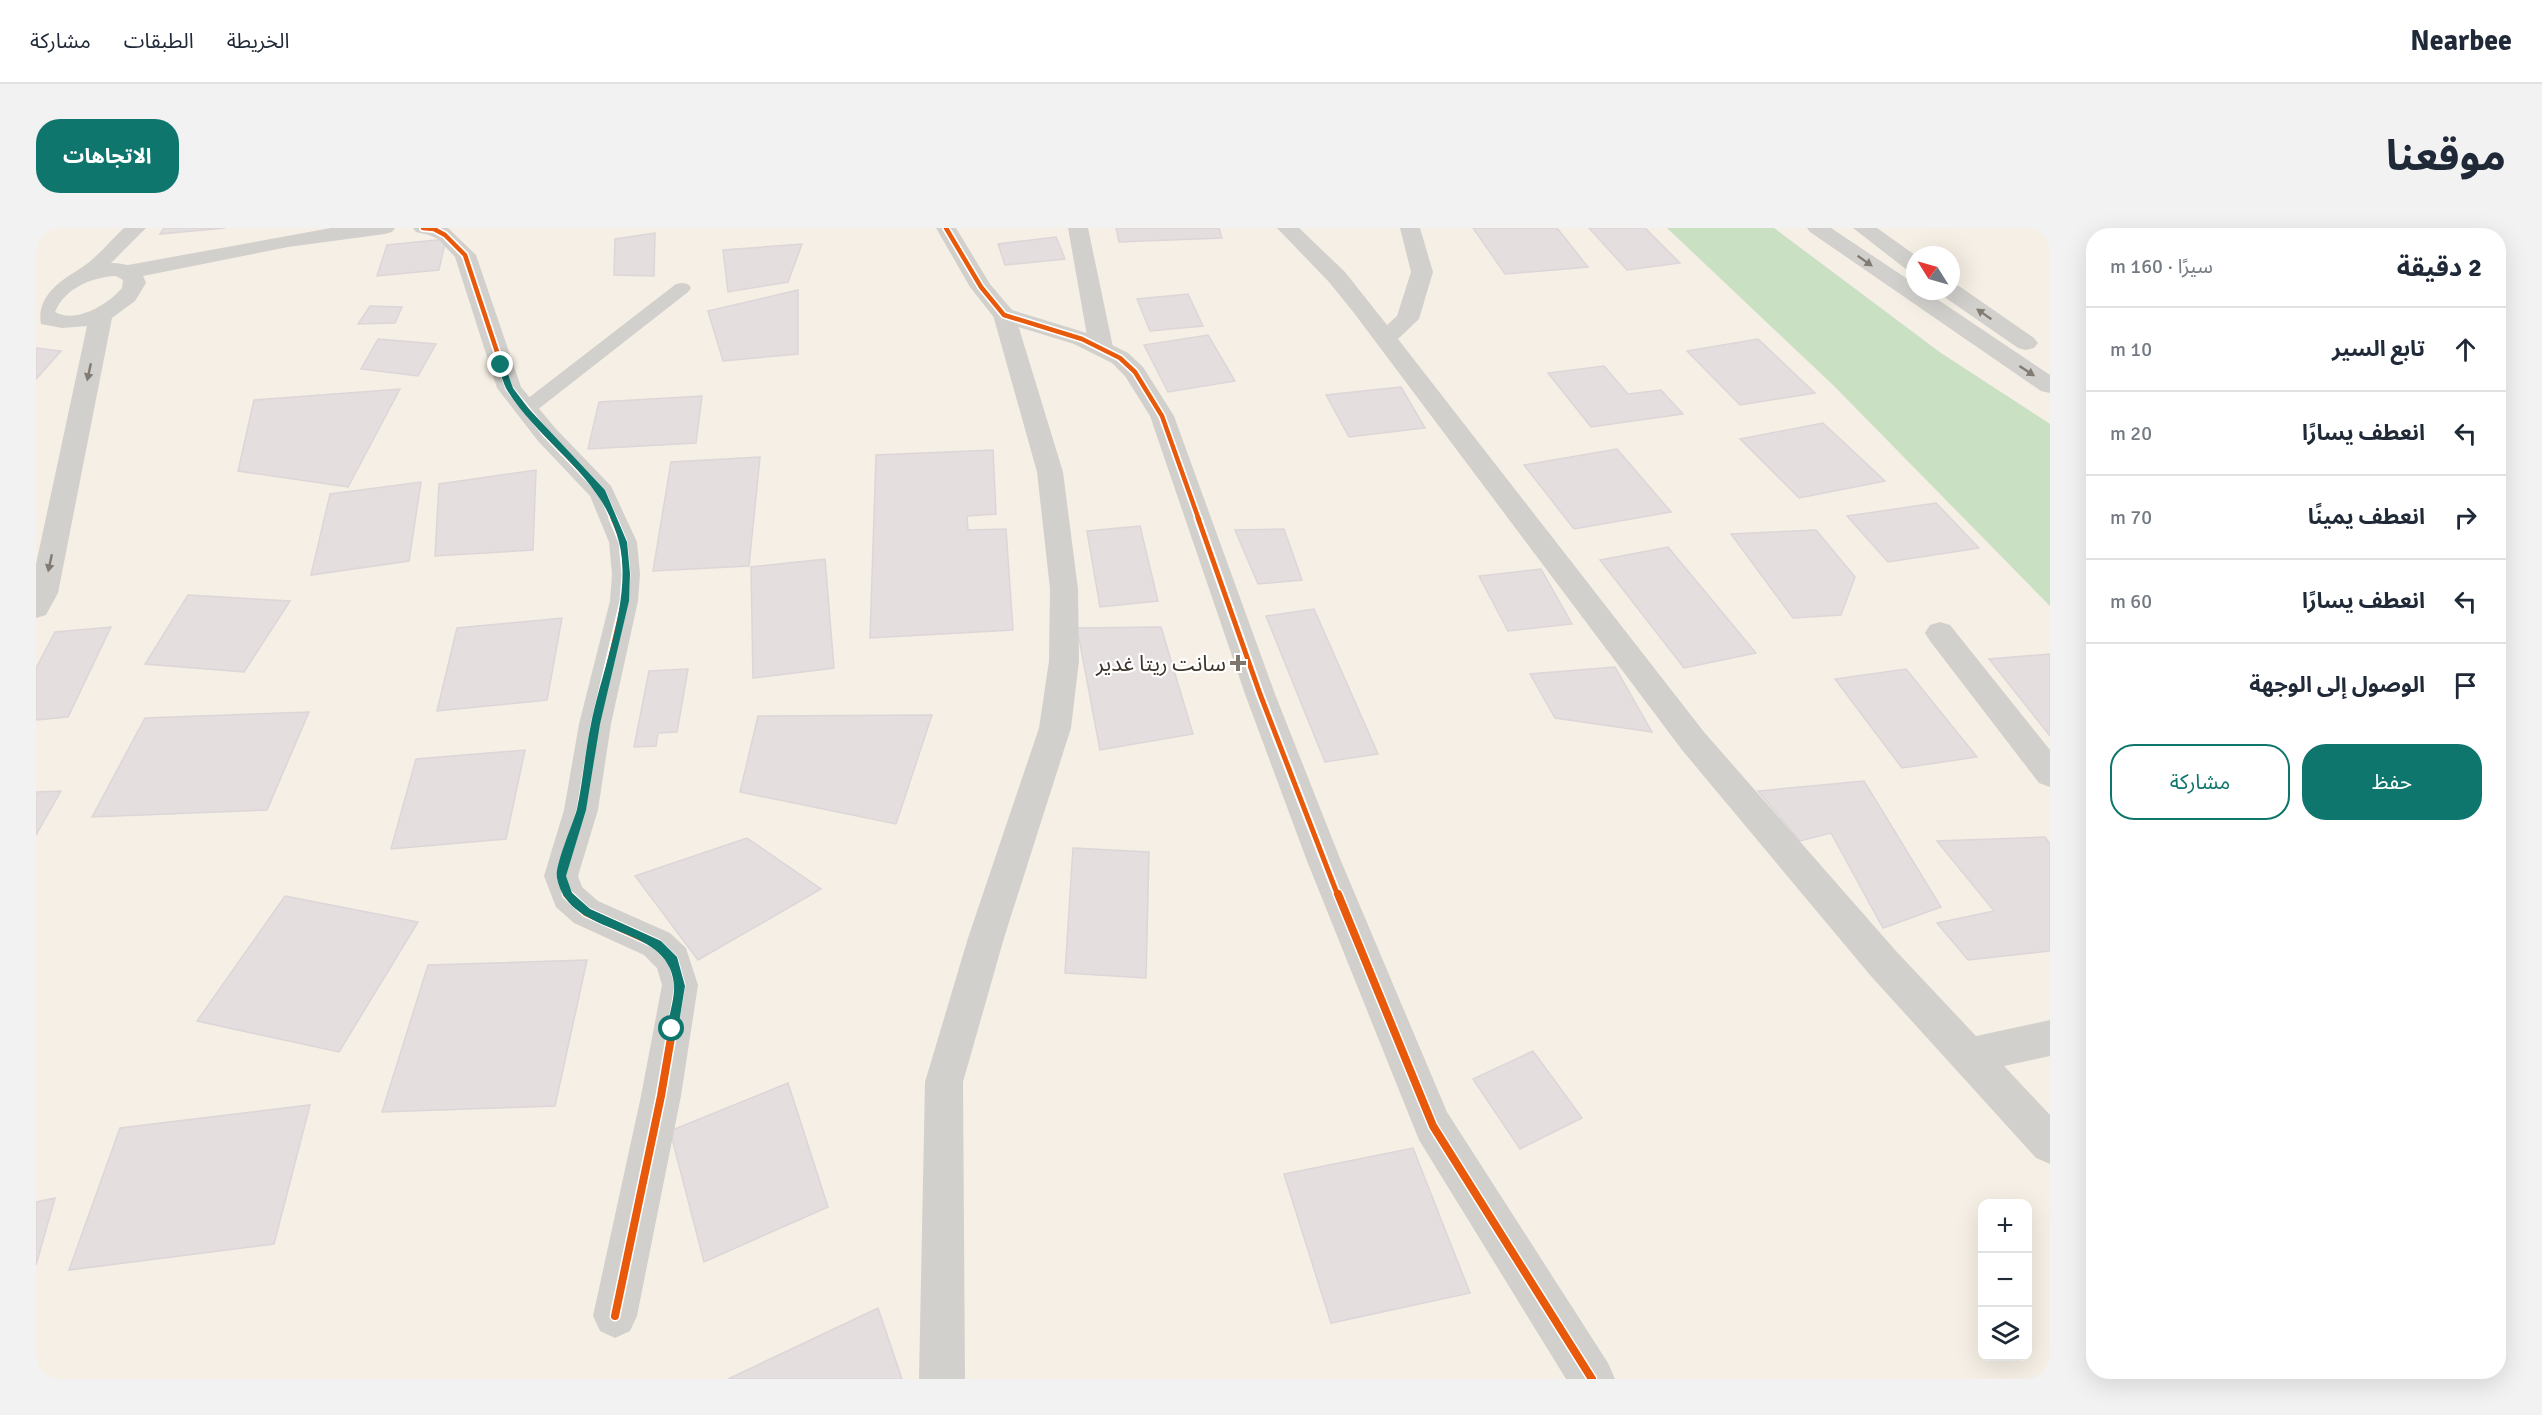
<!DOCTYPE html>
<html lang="ar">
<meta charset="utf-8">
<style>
:root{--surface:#fff;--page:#f2f2f3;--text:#1f2937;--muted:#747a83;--line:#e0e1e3;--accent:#0f766e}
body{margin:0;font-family:Signika,"Noto Sans Arabic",sans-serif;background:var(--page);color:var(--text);direction:rtl}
.controls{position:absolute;right:18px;bottom:18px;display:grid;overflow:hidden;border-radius:12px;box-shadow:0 6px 24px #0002}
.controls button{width:54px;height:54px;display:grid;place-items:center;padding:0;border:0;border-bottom:2px solid var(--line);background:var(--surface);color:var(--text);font:30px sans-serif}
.compass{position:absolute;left:1870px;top:18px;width:54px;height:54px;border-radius:50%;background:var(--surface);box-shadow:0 6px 24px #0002;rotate:307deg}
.stop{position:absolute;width:18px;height:18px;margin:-14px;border:4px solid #0f766e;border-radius:50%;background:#fff}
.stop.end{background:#0f766e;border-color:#fff;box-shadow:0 2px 6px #0008}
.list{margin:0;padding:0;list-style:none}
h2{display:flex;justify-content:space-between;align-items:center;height:78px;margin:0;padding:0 24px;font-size:26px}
h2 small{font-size:20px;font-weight:400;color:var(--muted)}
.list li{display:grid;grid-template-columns:39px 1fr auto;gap:18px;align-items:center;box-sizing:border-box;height:84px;padding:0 24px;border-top:2px solid var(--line)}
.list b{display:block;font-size:22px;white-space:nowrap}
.list em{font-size:20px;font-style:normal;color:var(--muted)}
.actions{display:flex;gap:12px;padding:18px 24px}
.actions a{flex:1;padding:14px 0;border:2px solid var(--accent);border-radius:24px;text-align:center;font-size:21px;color:var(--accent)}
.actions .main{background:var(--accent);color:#fff}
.icon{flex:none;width:33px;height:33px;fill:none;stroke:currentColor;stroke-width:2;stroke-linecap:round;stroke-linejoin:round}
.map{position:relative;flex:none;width:2014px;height:1151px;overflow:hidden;direction:ltr;border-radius:24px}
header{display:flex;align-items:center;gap:36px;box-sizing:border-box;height:84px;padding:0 30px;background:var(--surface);border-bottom:2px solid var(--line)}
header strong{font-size:28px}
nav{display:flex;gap:33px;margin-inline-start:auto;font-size:21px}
.intro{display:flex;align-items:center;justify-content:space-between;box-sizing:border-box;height:144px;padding:0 36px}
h1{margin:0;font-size:42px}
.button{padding:15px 27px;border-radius:24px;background:var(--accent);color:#fff;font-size:21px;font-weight:700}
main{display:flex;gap:36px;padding:0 36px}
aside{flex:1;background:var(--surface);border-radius:24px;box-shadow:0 6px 24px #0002}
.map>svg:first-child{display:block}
.green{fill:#c9e0c2}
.building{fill:#e4dedf;stroke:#dcd6d8;stroke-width:1.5}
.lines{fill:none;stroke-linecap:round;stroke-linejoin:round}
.lane{fill:#d2d0cc;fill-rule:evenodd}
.street{fill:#d2d0cc;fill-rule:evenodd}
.secondary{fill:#d2d0cc;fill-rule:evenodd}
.cycleway-far2-casing{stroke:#fff;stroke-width:8}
.cycleway-far1-casing{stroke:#fff;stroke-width:9}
.cycleway-casing{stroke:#fff;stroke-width:11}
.cycleway-far2{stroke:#e8590c;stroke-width:4.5}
.cycleway-far1{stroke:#e8590c;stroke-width:5}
.cycleway{stroke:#e8590c;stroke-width:8}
.oneway{fill:#817b73}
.route{fill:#0f766e}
.poi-dot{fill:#7e776c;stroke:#fff;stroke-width:2}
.labels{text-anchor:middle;stroke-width:4.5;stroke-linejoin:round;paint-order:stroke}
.poi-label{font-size:22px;fill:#3e362b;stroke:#fff;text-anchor:end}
</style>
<header>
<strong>Nearbee</strong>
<nav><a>الخريطة</a><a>الطبقات</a><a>مشاركة</a></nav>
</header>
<div class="intro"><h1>موقعنا</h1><a class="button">الاتجاهات</a></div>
<main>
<aside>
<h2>2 دقيقة<small>سيرًا · 160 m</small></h2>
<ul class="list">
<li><svg class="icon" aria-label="ahead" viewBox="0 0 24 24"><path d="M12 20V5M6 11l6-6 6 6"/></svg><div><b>تابع السير</b></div><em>10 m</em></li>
<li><svg class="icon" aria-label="left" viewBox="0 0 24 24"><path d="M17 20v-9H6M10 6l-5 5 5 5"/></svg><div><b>انعطف يسارًا</b></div><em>20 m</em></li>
<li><svg class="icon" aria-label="right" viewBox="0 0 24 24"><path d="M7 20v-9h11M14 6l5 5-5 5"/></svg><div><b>انعطف يمينًا</b></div><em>70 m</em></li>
<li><svg class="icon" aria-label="left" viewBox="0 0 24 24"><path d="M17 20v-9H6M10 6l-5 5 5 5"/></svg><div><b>انعطف يسارًا</b></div><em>60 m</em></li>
<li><svg class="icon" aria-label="arrive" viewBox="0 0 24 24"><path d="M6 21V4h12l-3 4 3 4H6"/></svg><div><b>الوصول إلى الوجهة</b></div></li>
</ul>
<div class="actions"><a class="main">حفظ</a><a>مشاركة</a></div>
</aside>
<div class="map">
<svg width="2014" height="1151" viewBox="0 0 2014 1151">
<rect width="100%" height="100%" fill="#f6efe5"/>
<path class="green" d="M1631 0H1738L1905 125 2014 196V378L1798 158Z"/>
<path class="building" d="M128 0H189L124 6Z
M1080 0H1183L1186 10 1083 14Z
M1437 0H1521L1552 39 1469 46Z
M1553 0H1609L1644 35 1591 42Z
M619 5 618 48 578 47 579 11Z
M1020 9 1029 31 969 37 962 16Z
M410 11 403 42 341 48 351 17Z
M766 16 752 54 692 64 687 22Z
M762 62V126L687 133 672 83Z
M1152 66 1167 98 1114 103 1101 71Z
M334 78 366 79 359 95 322 96Z
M1172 107 1199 153 1132 164 1108 117Z
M342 111 400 116 382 148 325 141Z
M1722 111 1779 165 1704 177 1651 123Z
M0 120 25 123 0 151Z
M1568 138 1592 166 1625 162 1647 186 1555 199 1512 145Z
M1365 159 1389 200 1313 209 1290 167Z
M364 161 312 259 202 243 218 172Z
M666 168 660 215 552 221 563 174Z
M1787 195 1849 253 1763 270 1704 211Z
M1581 221 1635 284 1538 301 1488 237Z
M957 222 960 286 931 288 932 302 970 301 977 402 834 410 840 227Z
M724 229 713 338 617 343 635 234Z
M500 242 497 322 399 328 403 256Z
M385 254 373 333 275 347 294 266Z
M1900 275 1943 320 1852 334 1811 288Z
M1104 298 1122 373 1064 379 1051 303Z
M1248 301 1266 352 1222 356 1199 302Z
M1780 302 1819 349 1805 387 1757 390 1695 306Z
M1632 319 1720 425 1648 440 1564 332Z
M789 331 798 440 717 450 715 339Z
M1505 341 1536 396 1472 403 1443 348Z
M152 367 254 373 208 444 109 436Z
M1278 381 1342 526 1289 534 1230 388Z
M526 390 511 472 401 483 421 400Z
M75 399 32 489 0 492V440L19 404Z
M1125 399 1157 506 1064 522 1041 400Z
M2014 426V508L1953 431Z
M1579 439 1616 504 1519 490 1494 446Z
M652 441 641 504 622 505 620 518 598 519 613 443Z
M1870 441 1941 529 1866 540 1799 451Z
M273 484 231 582 56 589 109 490Z
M896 487 860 596 704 564 722 488Z
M489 522 470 611 355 621 380 531Z
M1828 553 1905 679 1847 700 1795 605 1764 613 1722 563Z
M25 563 0 607V564Z
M2009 609 2014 616V723L1932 732 1901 695 1958 683 1901 613Z
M711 610 785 661 662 732 599 648Z
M1037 620 1113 624 1110 750 1029 745Z
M249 668 382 694 303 824 161 793Z
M551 732 519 878 346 884 392 737Z
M1497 823 1546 890 1484 921 1437 851Z
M752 855 792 979 668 1034 634 903Z
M274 877 238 1016 33 1042 84 900Z
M1377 920 1434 1065 1295 1095 1248 946Z
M19 970 0 1037V974Z
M842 1080 866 1151H692Z"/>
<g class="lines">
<path class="lane" d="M646 55 652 56 655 60 652 64 496 186H482L479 182 482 178 640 56Z"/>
<path class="street" d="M295 0H359L356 4 349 6 252 19 92 51 84 49 81 44 84 39 92 37Z
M377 0H412L440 27 485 159 520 201 575 258 601 314 604 346 602 373 575 496 562 582 542 648 546 659 562 673 634 705 650 720 662 757 645 868 601 1088 594 1103 579 1110 564 1103 557 1088 605 868 626 757 621 740 608 727 538 695 520 679 508 648 528 582 543 496 574 373 576 346 573 314 554 268 502 213 461 160 419 29 402 11 393 7 380 4Z
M1032 0H1052L1077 119 1073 124 1065 126 1057 124 1053 119Z
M1241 0H1263L1309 44 1351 97 1361 88 1375 44 1364 0H1384L1397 44 1383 91 1362 111 1668 504 1860 723 1940 808 2014 792V828L1968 838 2014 887V936L2000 930 1834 747 1646 522 1318 85 1293 54Z
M968 80 976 82 979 87 1027 244 1042 361 1043 433 1035 500 968 710 927 854 929 1151H883L889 854 932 710 1003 500 1013 433 1014 361 1001 244 957 87 960 82Z
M1904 394 1914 397 2014 522V559L2003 555 1894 413 1889 405 1894 397Z"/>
<path class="secondary" d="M88 0H110L75 35C90 35 106 39 110 55L99 73 76 90 22 365 10 387 0 390V336L51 98 26 100 5 96C0 69 24 53 42 42 59 32 74 13 88 0ZM80 48 87 52 86 60C72 76 41 96 19 84 29 60 56 49 80 48Z
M900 0H920L954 56 976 82 1054 106 1092 125 1107 139 1138 188 1239 466 1305 633 1411 884 1572 1135 1579 1151H1530L1383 912 1271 633 1209 466 1114 188 1089 148 1076 135 1038 116 960 92 934 59Z
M1771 0H1795L1879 56V63H1889L2014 147V165L2005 163 1774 4Z
M1817 0H1841L1879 27V44L1871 42Z
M1915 56 1923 58 1998 110 2002 115 1998 120 1990 122 1982 120 1907 68 1904 63H1915Z"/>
<defs>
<path id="cycleway-far2" d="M387 0 398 1 409 7 429 27 473 160 511 207 566 264 578 292
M910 0 945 59 968 87 1046 111 1084 130 1099 144 1126 188 1163 292"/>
<path id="cycleway-far1" d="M1162 290 1224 466 1302 668
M532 668 525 648 545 582 559 496 588 373 590 346 587 314 577 290"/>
<path id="cycleway" d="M531 666 550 684 621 716 637 732 644 757 625 868 579 1088
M1302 666 1397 898 1556 1151"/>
</defs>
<use href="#cycleway-far2" class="cycleway-far2-casing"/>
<use href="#cycleway-far1" class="cycleway-far1-casing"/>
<use href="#cycleway" class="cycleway-casing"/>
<use href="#cycleway-far2" class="cycleway-far2"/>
<use href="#cycleway-far1" class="cycleway-far1"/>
<use href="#cycleway" class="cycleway"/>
</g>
<defs><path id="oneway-solid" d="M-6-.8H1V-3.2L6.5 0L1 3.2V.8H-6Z" transform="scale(1.5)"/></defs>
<g class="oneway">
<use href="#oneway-solid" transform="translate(1829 33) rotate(35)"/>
<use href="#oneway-solid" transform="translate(1948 86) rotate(-145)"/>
<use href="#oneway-solid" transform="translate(1991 143) rotate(33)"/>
<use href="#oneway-solid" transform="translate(53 144) rotate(102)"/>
<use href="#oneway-solid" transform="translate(14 335) rotate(102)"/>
</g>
<path class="route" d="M465 135 469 137 477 160 492 180 569 262 591 314 594 346 593 373 564 496 550 582 530 648 536 665 554 681 625 713 641 729 649 758 642 801 636 806 631 801C633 787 639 770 638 756 632 693 533 712 521 650 518 639 537 596 541 581 547 553 549 524 555 496 566 441 597 369 583 314 567 248 505 217 471 162 467 155 465 145 462 137Z"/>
<path class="poi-dot" d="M1199 426h6v6h6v6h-6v6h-6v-6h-6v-6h6z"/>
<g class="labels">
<g class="poi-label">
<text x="1190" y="443">سانت ريتا غدير</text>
</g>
</g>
</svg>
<div class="controls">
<button>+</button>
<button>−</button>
<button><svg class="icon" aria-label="layers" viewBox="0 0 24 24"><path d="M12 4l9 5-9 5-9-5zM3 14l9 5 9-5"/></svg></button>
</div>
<svg class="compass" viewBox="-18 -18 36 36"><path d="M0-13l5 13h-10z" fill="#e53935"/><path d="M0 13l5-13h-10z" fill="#747a83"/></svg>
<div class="stop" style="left:636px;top:801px"></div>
<div class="stop end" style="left:465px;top:137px"></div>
</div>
</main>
